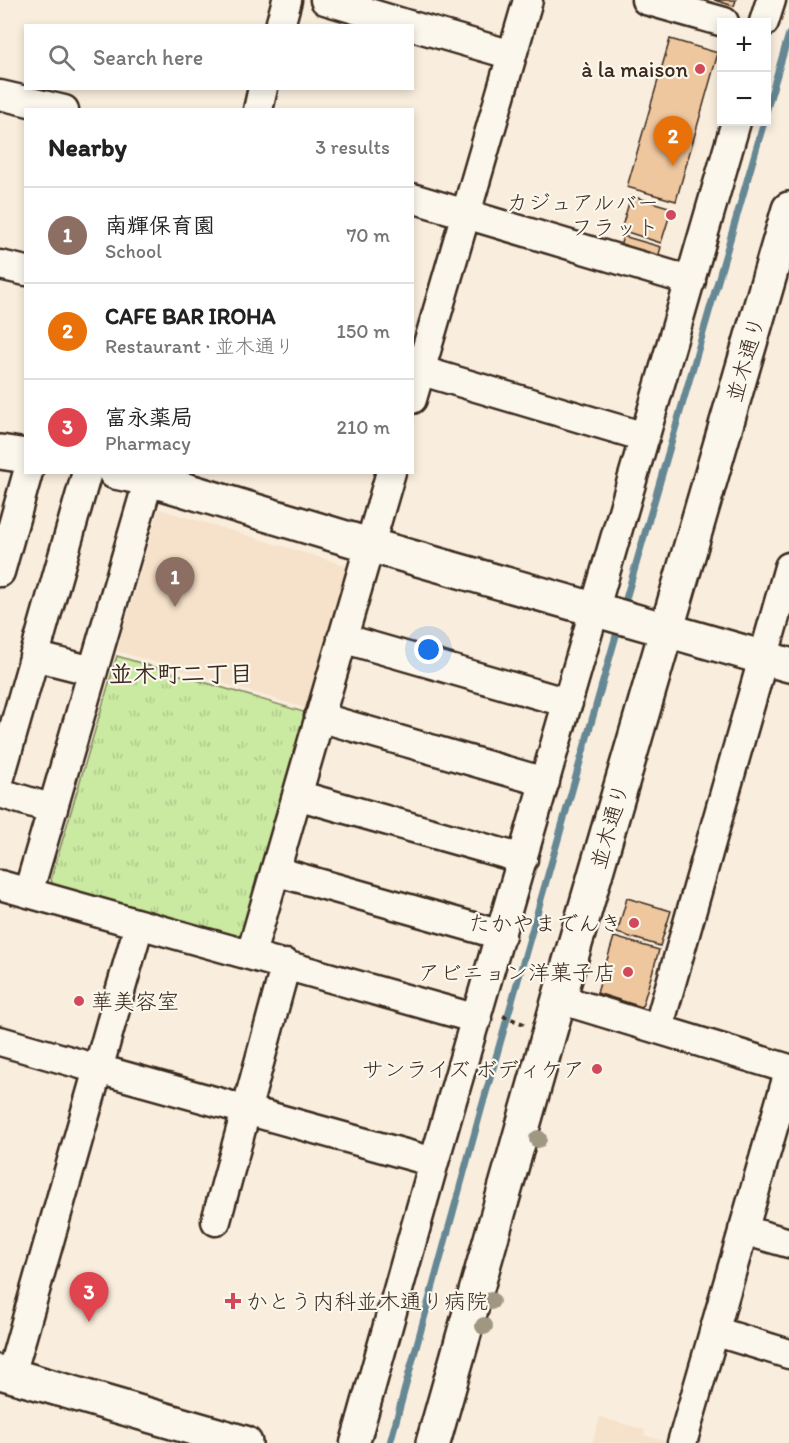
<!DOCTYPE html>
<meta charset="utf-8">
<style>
:root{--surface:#fff;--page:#f2f2f2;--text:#222;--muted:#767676;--line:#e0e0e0;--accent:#d1495b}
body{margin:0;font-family:Itim,"Klee One",sans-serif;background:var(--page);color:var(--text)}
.controls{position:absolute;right:18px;top:18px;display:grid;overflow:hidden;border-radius:0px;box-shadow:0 3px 9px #0003}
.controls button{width:54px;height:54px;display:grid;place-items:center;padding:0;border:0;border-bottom:2px solid var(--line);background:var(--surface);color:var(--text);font:30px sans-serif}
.you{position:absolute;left:429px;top:650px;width:21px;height:21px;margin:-15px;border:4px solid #fff;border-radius:50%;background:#1a73e8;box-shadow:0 0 0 9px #1a73e833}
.badge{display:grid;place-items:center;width:39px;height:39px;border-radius:50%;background:var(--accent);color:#fff;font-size:20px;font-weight:700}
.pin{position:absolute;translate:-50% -50px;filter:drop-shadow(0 2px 3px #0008)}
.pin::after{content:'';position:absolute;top:32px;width:21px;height:18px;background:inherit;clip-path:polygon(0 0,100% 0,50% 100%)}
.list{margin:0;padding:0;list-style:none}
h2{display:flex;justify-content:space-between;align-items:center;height:78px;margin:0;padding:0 24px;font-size:26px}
h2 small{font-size:20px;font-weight:400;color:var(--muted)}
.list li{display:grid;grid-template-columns:39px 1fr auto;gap:18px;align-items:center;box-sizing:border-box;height:96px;padding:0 24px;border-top:2px solid var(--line)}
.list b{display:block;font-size:22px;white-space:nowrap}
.list p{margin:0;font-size:20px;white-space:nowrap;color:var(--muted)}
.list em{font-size:20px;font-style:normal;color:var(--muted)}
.icon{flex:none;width:33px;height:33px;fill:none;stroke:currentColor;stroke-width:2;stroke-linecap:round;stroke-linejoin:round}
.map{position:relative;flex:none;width:789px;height:1443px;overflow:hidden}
.search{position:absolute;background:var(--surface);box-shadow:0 3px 9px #0003;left:24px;top:24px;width:390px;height:66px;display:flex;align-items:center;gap:15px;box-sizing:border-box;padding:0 21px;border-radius:0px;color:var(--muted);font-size:22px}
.panel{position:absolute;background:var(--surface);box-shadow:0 3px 9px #0003;left:24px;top:108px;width:390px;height:366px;border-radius:0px}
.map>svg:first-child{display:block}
.built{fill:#f6e2ca}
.park{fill:url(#park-tufts);stroke:#828a60;stroke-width:1.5}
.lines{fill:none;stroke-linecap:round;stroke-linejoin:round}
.stream{stroke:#658894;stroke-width:7}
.building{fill:#efc79f;stroke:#3b2a1e;stroke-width:1.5}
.minor-casing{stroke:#3b2a1e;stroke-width:33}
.tertiary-casing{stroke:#3b2a1e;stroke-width:38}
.path{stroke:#3b2a1e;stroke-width:4;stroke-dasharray:4.5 4.5;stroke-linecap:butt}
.minor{stroke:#fbf7ec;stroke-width:28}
.tertiary{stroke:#fbf7ec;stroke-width:33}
.tree{fill:#a09782}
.poi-dot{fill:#d1495b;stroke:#fbf7ec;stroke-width:2}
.labels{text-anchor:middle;stroke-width:4.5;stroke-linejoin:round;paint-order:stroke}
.poi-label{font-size:22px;fill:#3b2a1e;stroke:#fbf7ec;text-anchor:end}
.street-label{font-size:22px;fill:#3b2a1e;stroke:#fbf7ec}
.neighbourhood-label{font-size:24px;font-weight:bold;fill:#3b2a1e;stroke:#fbf7ec}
</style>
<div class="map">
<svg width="789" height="1443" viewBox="0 0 789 1443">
<defs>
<pattern id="park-tufts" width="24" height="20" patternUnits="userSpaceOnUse" patternTransform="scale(1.5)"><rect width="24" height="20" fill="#cae9a1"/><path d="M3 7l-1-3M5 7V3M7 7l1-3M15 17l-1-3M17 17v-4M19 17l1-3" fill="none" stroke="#aec88a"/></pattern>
</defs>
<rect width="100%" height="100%" fill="#f9eddd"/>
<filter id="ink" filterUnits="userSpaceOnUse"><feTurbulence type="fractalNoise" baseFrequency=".0167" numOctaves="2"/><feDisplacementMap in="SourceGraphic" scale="12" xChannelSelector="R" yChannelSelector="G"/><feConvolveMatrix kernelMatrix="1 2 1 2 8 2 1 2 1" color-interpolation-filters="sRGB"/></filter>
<g filter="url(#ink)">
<path class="built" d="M159 509 345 565 351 577 311 710 117 651Z
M600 1417 645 1430 644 1435 670 1443H592Z"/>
<path class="park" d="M117 656 310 714 244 936 233 940 54 889 51 879Z"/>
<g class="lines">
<path class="stream" d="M766 112 789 34
M623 609 764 122
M390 1443 481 1110 619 625"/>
</g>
<path class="building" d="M714 0H736L734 6Z
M670 39 718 53 676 201 627 187Z
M631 196 672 208 661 243 621 230Z
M623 236 661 247 656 265 618 254Z
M627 898 671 911 660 946 617 933Z
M614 937 659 950 642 1007 597 993Z"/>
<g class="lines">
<defs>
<path id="minor" d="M325 0 412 26
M646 0 724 22
M764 22 771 0
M280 26 287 0
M412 26 512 55
M0 95 64 110
M258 110 263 88
M412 198 691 281
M0 265 26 271
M412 368 645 437
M412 399 528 0
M0 572 28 472
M342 638 568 703
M34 656 93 671
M319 717 545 782
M0 777 87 472
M0 793 53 809
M297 795 523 859
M275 871 501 935
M0 885 477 1019
M28 893 151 472
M139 925 98 1069 434 1162
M251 954 391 472
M559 999 789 1069
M658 1029 789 567
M0 1041 98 1069 11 1375
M216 1221 286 964
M743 1230 789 1243
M714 1331 789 1354
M355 1443 434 1162 736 122
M682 1443 789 1072"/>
<path id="tertiary" d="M0 452 26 456
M115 472 149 479 369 545 789 665
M0 1372 245 1443
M433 1443 559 999 789 209"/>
</defs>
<use href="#minor" class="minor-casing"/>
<use href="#tertiary" class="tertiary-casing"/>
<path class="path" d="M503 1016 524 1024"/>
<use href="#minor" class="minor"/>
<use href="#tertiary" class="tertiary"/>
</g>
<g class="tree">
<circle cx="538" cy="1139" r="9"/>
<circle cx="491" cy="1301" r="9"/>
<circle cx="484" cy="1326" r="9"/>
</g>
</g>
<g class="poi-dot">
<circle cx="700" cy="69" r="6"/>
<circle cx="671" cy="215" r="6"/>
<circle cx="634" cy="923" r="6"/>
<circle cx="628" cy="972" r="6"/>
<circle cx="79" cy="1001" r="6"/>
<circle cx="597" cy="1069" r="6"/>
<path d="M230 1292h6v6h6v6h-6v6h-6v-6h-6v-6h6z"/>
</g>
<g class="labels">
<g class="poi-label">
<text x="688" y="77">à la maison</text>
<text x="659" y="210">カジュアルバー<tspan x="659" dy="25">フラット</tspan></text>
<text x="622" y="931">たかやまでんき</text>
<text x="616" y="980">アビニョン洋菓子店</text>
<text x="91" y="1009" text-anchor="start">華美容室</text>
<text x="585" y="1077">サンライズ ボディケア</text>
<text x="246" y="1309" text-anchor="start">かとう内科並木通り病院</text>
</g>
<g class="street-label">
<text transform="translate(745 359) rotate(-74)" y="8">並木通り</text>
<text transform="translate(609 826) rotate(-74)" y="8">並木通り</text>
</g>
<g class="neighbourhood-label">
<text x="181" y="682">並木町二丁目</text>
</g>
</g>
</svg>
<div class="controls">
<button>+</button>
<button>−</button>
</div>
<div class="you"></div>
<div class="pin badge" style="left:175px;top:607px;background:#8d6e63">1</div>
<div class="pin badge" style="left:673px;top:166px;background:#e8710a">2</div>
<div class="pin badge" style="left:89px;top:1322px;background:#e0444e">3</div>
<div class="search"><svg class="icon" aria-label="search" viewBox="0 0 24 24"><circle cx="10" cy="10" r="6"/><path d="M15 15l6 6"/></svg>Search here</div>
<section class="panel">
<h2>Nearby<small>3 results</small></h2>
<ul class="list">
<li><span class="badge" style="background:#8d6e63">1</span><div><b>南輝保育園</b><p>School</p></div><em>70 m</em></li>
<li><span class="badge" style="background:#e8710a">2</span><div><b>CAFE BAR IROHA</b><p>Restaurant · 並木通り</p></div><em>150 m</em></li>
<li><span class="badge" style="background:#e0444e">3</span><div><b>富永薬局</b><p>Pharmacy</p></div><em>210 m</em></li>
</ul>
</section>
</div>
